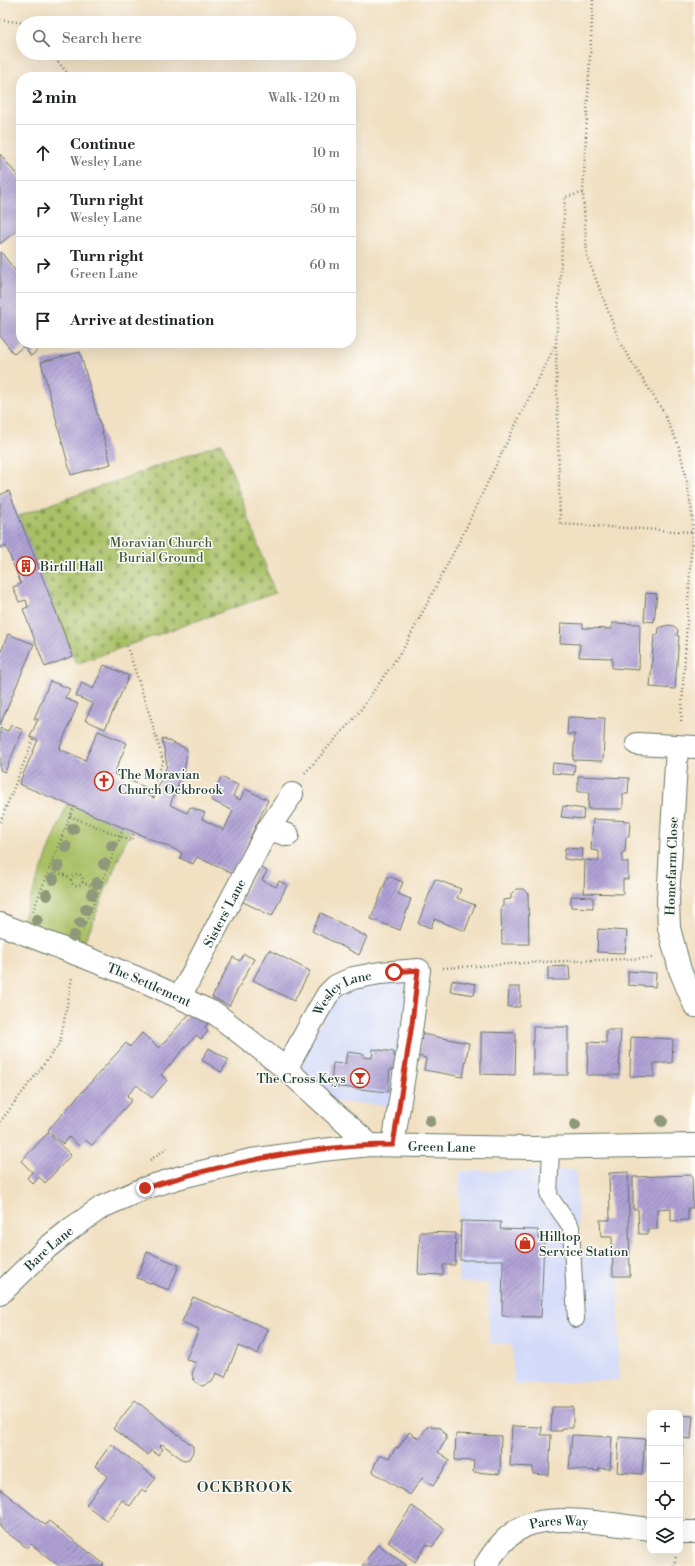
<!DOCTYPE html>
<meta charset="utf-8">
<style>
:root{--surface:#fff;--page:#f2f2f2;--text:#202124;--muted:#757577;--line:#e0e0e0}
body{margin:0;font-family:"Libre Bodoni",serif;background:var(--page);color:var(--text)}
.controls{position:absolute;right:12px;bottom:12px;display:grid;overflow:hidden;border-radius:8px;box-shadow:0 4px 16px #0002}
.controls button{width:36px;height:36px;display:grid;place-items:center;padding:0;border:0;border-bottom:1px solid var(--line);background:var(--surface);color:var(--text);font:20px sans-serif}
.stop{position:absolute;width:12px;height:12px;margin:-9px;border:3px solid #c8321e;border-radius:50%;background:#fff}
.stop.end{background:#c8321e;border-color:#fff;box-shadow:0 1px 4px #0008}
.list{margin:0;padding:0;list-style:none}
h2{display:flex;justify-content:space-between;align-items:center;height:52px;margin:0;padding:0 16px;font-size:17px}
h2 small{font-size:13px;font-weight:400;color:var(--muted)}
.list li{display:grid;grid-template-columns:26px 1fr auto;gap:12px;align-items:center;box-sizing:border-box;height:56px;padding:0 16px;border-top:1px solid var(--line)}
.list b{display:block;font-size:15px;white-space:nowrap}
.list p{margin:0;font-size:13px;white-space:nowrap;color:var(--muted)}
.list em{font-size:13px;font-style:normal;color:var(--muted)}
.icon{flex:none;width:22px;height:22px;fill:none;stroke:currentColor;stroke-width:2;stroke-linecap:round;stroke-linejoin:round}
.map{position:relative;flex:none;width:695px;height:1566px;overflow:hidden}
.search{position:absolute;background:var(--surface);box-shadow:0 4px 16px #0002;left:16px;top:16px;width:340px;height:44px;display:flex;align-items:center;gap:10px;box-sizing:border-box;padding:0 14px;border-radius:22px;color:var(--muted);font-size:15px}
.panel{position:absolute;background:var(--surface);box-shadow:0 4px 16px #0002;left:16px;top:72px;width:340px;height:276px;border-radius:16px}
.map>svg:first-child{display:block}
.built{fill:#d2d9f9}
.cemetery{fill:url(#cemetery-stones);stroke:#647e4c}
.garden{fill:#a8bf64;stroke:#647e4c}
.building{fill:url(#building-hatch)}
.lines{fill:none;stroke-linecap:round;stroke-linejoin:round}
.service-casing{stroke:#687666;stroke-width:18}
.minor-casing{stroke:#687666;stroke-width:24}
.tertiary-casing{stroke:#687666;stroke-width:24}
.path{stroke:#687666;stroke-width:2.5;stroke-dasharray:1 3;stroke-linecap:butt}
.service{stroke:#fff;stroke-width:16}
.minor{stroke:#fff;stroke-width:22}
.tertiary{stroke:#fff;stroke-width:22}
.tree{fill:#90987a}
.route{stroke:#c8321e;stroke-width:5}
.labels{text-anchor:middle;stroke-width:3;stroke-linejoin:round;paint-order:stroke}
.park-label{font-size:13px;fill:#415e40;stroke:#fdfcf7}
.poi-label{font-size:13px;fill:#1f3d34;stroke:#fdfcf7;text-anchor:start}
.street-label{font-size:13px;fill:#1f3d34;stroke:#fdfcf7}
.quarter-label{font-size:15px;letter-spacing:1px;fill:#1f3d34;stroke:#fdfcf7}
</style>
<div class="map">
<svg width="695" height="1566" viewBox="0 0 695 1566">
<defs>
<pattern id="cemetery-stones" width="16" height="16" patternUnits="userSpaceOnUse"><rect width="16" height="16" fill="#a8bf64"/><path d="M2 7V4a2 2 0 0 1 4 0v3zM10 15v-3a2 2 0 0 1 4 0v3z" fill="#889c53"/></pattern>
<pattern id="building-hatch" width="6" height="6" patternUnits="userSpaceOnUse"><rect width="6" height="6" fill="#afa1d5"/><path d="M-1 1l2-2M0 6l6-6M5 7l2-2" fill="none" stroke="#8e84ae"/></pattern>
</defs>
<rect width="100%" height="100%" fill="#fdfcf7"/>
<filter id="ink" filterUnits="userSpaceOnUse"><feTurbulence type="fractalNoise" baseFrequency=".025" numOctaves="2"/><feDisplacementMap in="SourceGraphic" scale="8" xChannelSelector="R" yChannelSelector="G"/><feConvolveMatrix kernelMatrix="1 2 1 2 8 2 1 2 1" color-interpolation-filters="sRGB"/></filter>
<filter id="wash" filterUnits="userSpaceOnUse"><feTurbulence type="fractalNoise" baseFrequency=".012" numOctaves="4" result="noise"/><feDisplacementMap in="SourceGraphic" scale="16" xChannelSelector="R" yChannelSelector="G"/><feGaussianBlur stdDeviation="0.9" result="paint"/><feColorMatrix in="noise" values="0 0 0 0 0 0 0 0 0 0 0 0 0 0 0 0 0 1.4 0 .05"/><feComposite in="paint" operator="in"/></filter>
<g filter="url(#wash)">
<rect width="100%" height="100%" fill="#f1e0c2"/>
<path class="built" d="M398 982 407 986 394 1106 334 1102 301 1073 308 1044 339 994 366 983Z
M576 1170 579 1254 612 1252 613 1276 619 1275V1380L514 1385 512 1344 489 1343 488 1284 458 1282 460 1171Z"/>
<path class="cemetery" d="M222 443 275 593 76 664 18 516Z"/>
<path class="garden" d="M67 804 130 830 83 946 22 920Z"/>
<g id="blocks">
<path class="building" d="M0 154 21 180V227L0 244Z
M1 252 21 278V343H38L41 347 31 356 24 346 14 354 0 336V253Z
M80 352 111 464 71 475 41 362Z
M9 491 73 656 45 667 23 609 28 607 26 600 19 602 13 587 21 584 6 546 0 548V495Z
M646 593 657 594 654 622 644 621Z
M561 623 583 624V628L612 629V623L640 624 639 670 612 668V658L579 657 580 644 560 643Z
M669 625 674 626 678 630 677 636H679L675 689 650 687 654 635H658L659 628 660 627Z
M8 634 34 644 0 725V654Z
M104 665 129 676 105 729 85 720 93 704 76 696 82 683 93 689Z
M50 681 70 689 65 698 78 704 59 749 85 760 98 731 127 743 114 774 147 788 145 794 154 798 167 765 162 738 187 749 185 767 170 805 187 813 190 807 205 813 202 819 224 830 233 811 211 800 221 777 238 785 233 796 240 800 245 789 268 800 233 874 197 857 193 864 180 858 182 853 172 848 19 784 38 740 30 737 38 719H34Z
M568 717 605 718 603 761 573 760 575 734H567Z
M11 725 23 730 5 772 0 770V728L8 731Z
M553 763 575 765 574 775 552 773Z
M578 776 629 778 628 794H623V809H588L589 792H578Z
M563 806 584 809 583 819 561 817Z
M593 819 630 821 629 837H626L625 852H622V862H628V879H623V894L584 893 585 860 599 861V851L591 850Z
M565 848 583 849 582 861 564 859Z
M258 866 267 871 262 880 276 887 279 881 287 885 272 916 241 901Z
M388 876 403 882 398 894 411 899 400 930 371 919Z
M435 879 461 889 457 898 475 905 465 931 434 919 431 928 418 923Z
M516 889H523L528 894 529 944H502L501 907H503V900L511 899V894Z
M571 896 593 897V908L571 907Z
M321 913 367 937 359 955 312 931Z
M598 929 627 931 625 953 597 952Z
M269 950 310 971 294 1001 253 980Z
M244 954 254 959 229 1006 212 997 233 957 240 961Z
M569 966 570 980H548V967Z
M628 971 656 973 655 987 628 985Z
M452 980 476 984 474 995 450 991Z
M509 987H520V1007H508Z
M192 1011 208 1024 205 1028 208 1031 201 1039 196 1035 161 1075 167 1080 152 1098 137 1085 127 1096 132 1100 92 1145 85 1140 79 1146 69 1137 63 1144 48 1130 126 1043 130 1047 142 1033 159 1048Z
M533 1027H568V1075H533Z
M606 1030H621L619 1075H587L588 1042 606 1043Z
M481 1032 516 1033 515 1075 481 1074Z
M422 1034 469 1043 463 1077 424 1070 426 1058 418 1056Z
M631 1037 673 1039 672 1063H654V1077L630 1076Z
M209 1048 229 1060 221 1072 202 1060Z
M373 1049 394 1052V1057H397L395 1070H390L388 1092 331 1086 333 1063 345 1064 347 1052 364 1054 363 1057 372 1058Z
M48 1133 71 1155 45 1183 39 1177 33 1184 27 1178 32 1172 21 1161Z
M628 1172 630 1276H613L612 1237H601L600 1220H610L609 1173Z
M692 1175 693 1208H688V1220L671 1221V1208L657 1209V1229H648V1234H639L638 1209H633V1177Z
M461 1221 501 1222 500 1229 538 1230V1239H544L541 1317 502 1316 503 1260H460Z
M420 1232 456 1233 455 1265H443V1275L418 1274Z
M147 1252 179 1265 169 1290 137 1278Z
M193 1297 268 1329 258 1354 238 1346 225 1377 216 1373 212 1382 202 1386 194 1381 192 1374 196 1363 186 1359 199 1329 182 1322Z
M135 1400 193 1446V1452L189 1459 183 1460 162 1444 160 1446 163 1449 158 1455 151 1450 148 1455 113 1429Z
M552 1407H573V1428H562V1431H551Z
M680 1415 693 1416 691 1439 680 1438Z
M431 1426 441 1428 444 1432 446 1435V1440L438 1452 450 1460 433 1486 422 1478 410 1495 373 1472 374 1466 379 1456H385L389 1458 396 1447 398 1448 409 1432 419 1439 427 1427Z
M512 1426 542 1427 541 1435H551L549 1475 533 1474V1467L510 1466Z
M456 1434 501 1436 500 1474 473 1472 474 1461 455 1460Z
M572 1435 612 1437 610 1469 599 1468V1471L569 1469Z
M619 1437 645 1439 642 1474 617 1472Z
M680 1442H683L681 1466H680Z
M111 1444 156 1478 145 1492 142 1489 130 1506 122 1500 107 1521 86 1505 108 1476 95 1466Z
M0 1489 45 1525 49 1521 104 1564 102 1566H59L31 1544 27 1548 0 1527Z
M412 1506 445 1529 432 1547 427 1544 415 1562 388 1542Z
M378 1544 407 1566H362Z"/>
</g>
</g>
<g filter="url(#ink)">
<use href="#blocks" fill-opacity="0" stroke="#687666" stroke-width="1"/>
<g class="lines">
<defs>
<path id="service" d="M551 1148 549 1196 571 1227 576 1319"/>
<g id="minor">
<path d="M637 744 695 747"/>
<path d="M677 747 668 900 669 928 680 970 695 1006"/>
<path d="M268 829 288 835"/>
<path id="s1" d="M0 924 135 977 216 1014 286 1069"/>
<path id="s2" d="M180 997 268 829 292 794"/>
<path id="s3" d="M370 1145 286 1069 319 1009 328 994 336 986 353 978 380 973 419 970 412 1024 393 1145"/>
<path d="M680 1532H695"/>
<path id="s4" d="M485 1566C495 1550 507 1534 525 1526 556 1513 617 1525 650 1529"/>
</g>
<g id="tertiary">
<path id="s5" d="M0 1294 48 1247 72 1228 102 1207 145 1188 181 1177 251 1160 322 1150 370 1145 531 1148 695 1145"/>
</g>
</defs>
<use href="#service" class="service-casing"/>
<use href="#minor" class="minor-casing"/>
<use href="#tertiary" class="tertiary-casing"/>
<path class="path" d="M593 0 583 193 587 256 621 345 663 411 679 447 687 482 693 519 681 723
M0 20 24 23
M50 53 71 77
M583 193 565 197 556 344 560 524 691 532
M127 646 151 719 163 761 150 796
M305 773 357 715 405 646 462 536 507 442 556 344
M70 816 131 841 134 832
M0 822 34 738
M49 869 71 878
M71 880a6 6 0 1 1 12 0a6 6 0 1 1-12 0Z
M82 882 99 889
M33 911 74 806
M83 930 124 827
M443 968 541 962 652 958
M0 1122 60 1043 72 978
M150 1160 167 1148
M674 1566 676 1555"/>
<use href="#service" class="service"/>
<use href="#minor" class="minor"/>
<use href="#tertiary" class="tertiary"/>
</g>
<g class="tree">
<circle cx="73" cy="829" r="6"/>
<circle cx="112" cy="846" r="6"/>
<circle cx="66" cy="847" r="6"/>
<circle cx="104" cy="864" r="6"/>
<circle cx="58" cy="866" r="6"/>
<circle cx="53" cy="879" r="6"/>
<circle cx="97" cy="883" r="6"/>
<circle cx="92" cy="894" r="6"/>
<circle cx="47" cy="895" r="6"/>
<circle cx="86" cy="909" r="6"/>
<circle cx="37" cy="920" r="6"/>
<circle cx="80" cy="923" r="6"/>
<circle cx="74" cy="936" r="6"/>
<circle cx="430" cy="1121" r="6"/>
<circle cx="662" cy="1121" r="6"/>
<circle cx="575" cy="1125" r="6"/>
</g>
</g>
<g class="lines" filter="url(#ink)">
<path class="route" d="M145 1188C225 1163 309 1145 393 1145L412 1024 418 970 394 972"/>
</g>
<defs>
<symbol id="building-ring" viewBox="-11 -11 22 22"><circle r="9.5" fill="#fdfcf7" stroke="#c8321e" stroke-width="1.5"/><path d="M-4-6H4V6H1V3H-1V6H-4ZM-2.5-4.3h1.7v1.8h-1.7ZM.8-4.3h1.7v1.8H.8ZM-2.5-1h1.7V.8h-1.7ZM.8-1h1.7V.8H.8Z" fill="#c8321e"/></symbol>
<symbol id="church-ring" viewBox="-11 -11 22 22"><circle r="9.5" fill="#fdfcf7" stroke="#c8321e" stroke-width="1.5"/><path d="M-1.2-6h2.4v3.5h3.3v2.4h-3.3V6h-2.4V-.1h-3.3v-2.4h3.3Z" fill="#c8321e"/></symbol>
<symbol id="bar-ring" viewBox="-11 -11 22 22"><circle r="9.5" fill="#fdfcf7" stroke="#c8321e" stroke-width="1.5"/><path d="M-6-5H6L.8 .8V4.5H3.5V6h-7V4.5H-.8V.8Z" fill="#c8321e"/></symbol>
<symbol id="shop-ring" viewBox="-11 -11 22 22"><circle r="9.5" fill="#fdfcf7" stroke="#c8321e" stroke-width="1.5"/><path d="M-5-2.5h2.3a2.7 3.5 0 0 1 5.4 0H5L5.5 6h-11ZM-1.5-2.5h3a1.5 2.3 0 0 0-3 0Z" fill="#c8321e"/></symbol>
</defs>
<g fill-rule="evenodd">
<use href="#building-ring" x="15" y="555" width="22" height="22"/>
<use href="#church-ring" x="93" y="770" width="22" height="22"/>
<use href="#bar-ring" x="349" y="1067" width="22" height="22"/>
<use href="#shop-ring" x="514" y="1232" width="22" height="22"/>
</g>
<g class="labels">
<g class="park-label">
<text x="161" y="547">Moravian Church<tspan x="161" dy="15">Burial Ground</tspan></text>
</g>
<g class="poi-label">
<text x="40" y="571">Birtill Hall</text>
<text x="118" y="779">The Moravian<tspan x="118" dy="15">Church Ockbrook</tspan></text>
<text x="346" y="1083" text-anchor="end">The Cross Keys</text>
<text x="539" y="1241">Hilltop<tspan x="539" dy="15">Service Station</tspan></text>
</g>
<g class="street-label">
<text transform="translate(671 866) rotate(-88)" y="5">Homefarm Close</text>
<text dy="5" stroke="none"><textPath href="#s2" startOffset="95">Sisters' Lane</textPath></text>
<text dy="5" stroke="none"><textPath href="#s1" startOffset="161">The Settlement</textPath></text>
<text dy="5" stroke="none"><textPath href="#s3" startOffset="212">Wesley Lane</textPath></text>
<text dy="5" stroke="none"><textPath href="#s5" startOffset="483">Green Lane</textPath></text>
<text dy="5" stroke="none"><textPath href="#s5" startOffset="67">Bare Lane</textPath></text>
<text dy="5" stroke="none"><textPath href="#s4" startOffset="92">Pares Way</textPath></text>
</g>
<g class="quarter-label">
<text x="245" y="1492">OCKBROOK</text>
</g>
</g>
</svg>
<div class="controls">
<button>+</button>
<button>−</button>
<button><svg class="icon" aria-label="locate" viewBox="0 0 24 24"><circle cx="12" cy="12" r="6"/><path d="M12 2v4M12 18v4M2 12h4M18 12h4"/></svg></button>
<button><svg class="icon" aria-label="layers" viewBox="0 0 24 24"><path d="M12 4l9 5-9 5-9-5zM3 14l9 5 9-5"/></svg></button>
</div>
<div class="stop" style="left:394px;top:972px"></div>
<div class="stop end" style="left:145px;top:1188px"></div>
<div class="search"><svg class="icon" aria-label="search" viewBox="0 0 24 24"><circle cx="10" cy="10" r="6"/><path d="M15 15l6 6"/></svg>Search here</div>
<section class="panel">
<h2>2 min<small>Walk · 120 m</small></h2>
<ul class="list">
<li><svg class="icon" aria-label="ahead" viewBox="0 0 24 24"><path d="M12 20V5M6 11l6-6 6 6"/></svg><div><b>Continue</b><p>Wesley Lane</p></div><em>10 m</em></li>
<li><svg class="icon" aria-label="right" viewBox="0 0 24 24"><path d="M7 20v-9h11M14 6l5 5-5 5"/></svg><div><b>Turn right</b><p>Wesley Lane</p></div><em>50 m</em></li>
<li><svg class="icon" aria-label="right" viewBox="0 0 24 24"><path d="M7 20v-9h11M14 6l5 5-5 5"/></svg><div><b>Turn right</b><p>Green Lane</p></div><em>60 m</em></li>
<li><svg class="icon" aria-label="arrive" viewBox="0 0 24 24"><path d="M6 21V4h12l-3 4 3 4H6"/></svg><div><b>Arrive at destination</b></div></li>
</ul>
</section>
</div>
